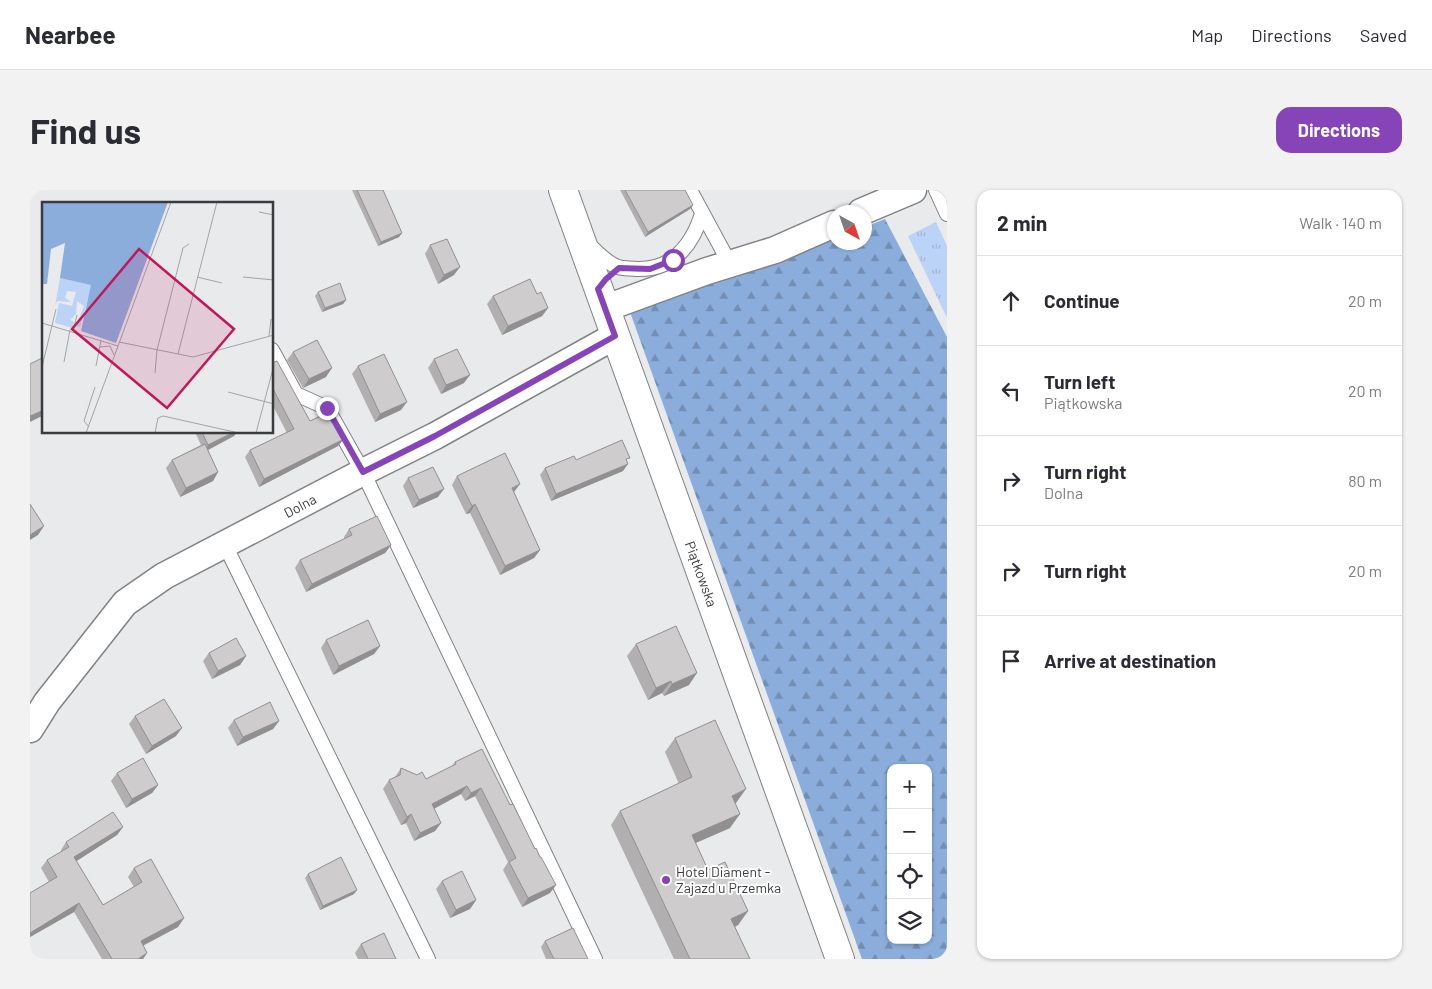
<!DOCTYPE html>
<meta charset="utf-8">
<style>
:root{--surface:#fff;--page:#f2f2f3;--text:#2b2b33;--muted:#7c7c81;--line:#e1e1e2;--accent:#8744b8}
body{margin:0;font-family:Barlow,sans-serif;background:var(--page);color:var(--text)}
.controls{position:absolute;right:15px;bottom:15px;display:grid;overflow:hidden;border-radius:10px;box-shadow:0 1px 4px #0004}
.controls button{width:45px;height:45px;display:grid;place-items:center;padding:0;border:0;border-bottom:1px solid var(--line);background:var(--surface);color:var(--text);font:25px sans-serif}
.compass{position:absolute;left:797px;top:15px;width:45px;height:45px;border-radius:50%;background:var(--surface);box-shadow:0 1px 4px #0004;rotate:140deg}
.stop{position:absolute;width:15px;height:15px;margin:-11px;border:4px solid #8744b8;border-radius:50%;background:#fff}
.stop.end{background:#8744b8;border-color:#fff;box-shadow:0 1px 5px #0008}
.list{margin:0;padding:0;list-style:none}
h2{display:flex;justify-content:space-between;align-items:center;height:65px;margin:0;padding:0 20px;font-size:21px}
h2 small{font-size:16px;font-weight:400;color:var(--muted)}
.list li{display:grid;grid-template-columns:32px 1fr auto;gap:15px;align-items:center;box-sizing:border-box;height:90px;padding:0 20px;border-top:1px solid var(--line)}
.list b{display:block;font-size:19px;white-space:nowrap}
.list p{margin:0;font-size:16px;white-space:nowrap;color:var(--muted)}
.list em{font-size:16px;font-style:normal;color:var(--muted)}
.icon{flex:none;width:28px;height:28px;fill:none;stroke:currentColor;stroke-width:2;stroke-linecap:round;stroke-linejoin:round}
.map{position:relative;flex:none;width:917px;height:769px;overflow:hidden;border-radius:15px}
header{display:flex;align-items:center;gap:30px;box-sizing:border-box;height:70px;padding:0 25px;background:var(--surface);border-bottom:1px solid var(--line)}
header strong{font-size:24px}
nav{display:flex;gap:28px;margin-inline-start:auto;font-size:18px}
.intro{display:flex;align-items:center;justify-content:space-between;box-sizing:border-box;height:120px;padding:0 30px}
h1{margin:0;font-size:35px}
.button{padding:12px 22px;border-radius:15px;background:var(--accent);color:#fff;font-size:18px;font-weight:700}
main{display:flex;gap:30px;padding:0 30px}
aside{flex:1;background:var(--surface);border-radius:15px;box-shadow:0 1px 4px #0004}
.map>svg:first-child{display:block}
.grass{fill:url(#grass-tufts)}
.forest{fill:url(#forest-firs);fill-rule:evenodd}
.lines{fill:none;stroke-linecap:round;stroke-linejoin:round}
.lane-casing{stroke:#818284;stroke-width:16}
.street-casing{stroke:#818284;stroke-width:29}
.secondary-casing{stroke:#818284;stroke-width:30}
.lane{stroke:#fff;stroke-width:14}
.street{stroke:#fff;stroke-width:26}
.secondary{stroke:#fff;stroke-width:28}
.wall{fill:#b2afb0}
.shaded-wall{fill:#918f90}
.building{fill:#cfcccd;stroke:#918f90}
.route{stroke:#8744b8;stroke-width:6}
.poi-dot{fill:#8744b8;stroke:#fff;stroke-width:2}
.labels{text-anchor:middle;stroke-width:4;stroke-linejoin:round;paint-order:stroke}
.street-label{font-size:14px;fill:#3a3b3c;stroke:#fff}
.poi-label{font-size:14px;fill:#3a3b3c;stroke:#fff;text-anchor:start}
.inset-road{fill:none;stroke:#a2a4a6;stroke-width:1}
.view{fill:#c2185b;fill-opacity:0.15;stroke:#c2185b;stroke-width:2.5}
.inset-edge{fill:none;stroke:#3a3b3c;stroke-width:2.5}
</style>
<header>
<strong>Nearbee</strong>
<nav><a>Map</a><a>Directions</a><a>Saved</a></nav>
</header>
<div class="intro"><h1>Find us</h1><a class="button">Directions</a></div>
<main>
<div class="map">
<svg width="917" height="769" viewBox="0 0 917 769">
<defs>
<pattern id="grass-tufts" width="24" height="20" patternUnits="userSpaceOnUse" patternTransform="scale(1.25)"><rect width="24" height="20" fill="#bad3f6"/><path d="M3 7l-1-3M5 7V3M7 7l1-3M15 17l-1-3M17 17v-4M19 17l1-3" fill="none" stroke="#a1b6d4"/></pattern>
<pattern id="forest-firs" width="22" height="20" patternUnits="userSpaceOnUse" patternTransform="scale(1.25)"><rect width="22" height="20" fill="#8baddc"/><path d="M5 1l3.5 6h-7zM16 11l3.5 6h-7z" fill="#738eb4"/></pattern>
</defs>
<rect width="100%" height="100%" fill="#e8eaec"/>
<path class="grass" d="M906 32 917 56V128L878 46Z"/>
<path class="forest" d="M855 29 917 147V769H832L600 122 804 48V52H834L835 37ZM861 578H898V750H861Z"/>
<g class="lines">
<defs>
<path id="lane" d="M660 0 700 74
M906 0 917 24
M557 53C566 61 576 73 588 77 593 79 601 78 607 79 643 80 662 55 672 24
M242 160 266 204 297 218 333 282 565 769
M195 355 398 769"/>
<path id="street" d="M831 22 883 0
M576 118 677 81 745 60 804 34
M0 539 17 512 95 413 134 386 333 282 405 246 585 146"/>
<path id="secondary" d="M533 0 810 769"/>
</defs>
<use href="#lane" class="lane-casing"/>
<use href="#street" class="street-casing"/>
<use href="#secondary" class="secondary-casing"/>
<use href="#lane" class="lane"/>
<use href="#street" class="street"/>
<use href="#secondary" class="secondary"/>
</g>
<path class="wall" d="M322 0H353L372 43 369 47 348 56Z
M590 0H655L663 15 660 19 615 47Z
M400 55 424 85 408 94 395 64Z
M288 102 316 110 313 114 292 122 285 106Z
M507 104 518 118 512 126 472 145 457 114 463 106Z
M263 162 296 187 273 198 257 170Z
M404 169 434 193 411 204 398 178Z
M242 173 280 231 314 249 308 256 229 297 215 267 220 260 257 243 242 214Z
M328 176 371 220 345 232 322 184Z
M165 242H207L204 246 178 260 188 282 183 291 150 307 136 278 142 270 171 255Z
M546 270 593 281 521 311 510 285 515 278Z
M427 286 484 302 510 360 504 368 470 385 440 323 436 324 422 295Z
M378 288 408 307 383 318 373 296Z
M319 339 361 355 355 363 276 402 265 378 270 370 314 349V347Z
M296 450 350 456 344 464 303 485 291 458Z
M606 454 659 495 634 506 632 503 618 510 597 466Z
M179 463 216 466 210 475 182 489 173 471Z
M105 526 146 546 116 564 99 534Z
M204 530 249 531 243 539 207 556 198 538Z
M645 548 706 613 705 614 700 638 665 653 678 680 718 721 708 735 705 737 720 769H644L581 635 590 621 649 594 635 562Z
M425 572 480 615 526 695 520 703 492 717 473 680 478 672 445 606 435 611 431 604 404 619 411 633 405 641 384 651 376 633 371 635 353 599 359 590 365 587 371 578 396 589 422 576Z
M87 583 128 595 122 603 96 618 81 591Z
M93 637 87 645 46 671 73 715 104 697 98 687 104 678 154 728 148 737 113 755 117 763 113 769H72L44 722 0 747V703L19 692 11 678 17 670 31 662V660L36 652Z
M278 684 324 704 290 720 275 688Z
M412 691 446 710 440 719 420 728 406 699Z
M515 751 558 769H516L511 757Z
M331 754 366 769H328L325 763Z"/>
<path class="shaded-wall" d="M663 15 660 19 615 47 618 42Z
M372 43 369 47 348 56 351 52Z
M430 77 424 85 408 94 414 85Z
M316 110 313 114 292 122 295 118Z
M518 118 512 126 472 145 478 136Z
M302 178 296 187 273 198 279 189Z
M440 185 434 193 411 204 416 195Z
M377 212 371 220 345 232 350 224Z
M14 220V225L0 232V226Z
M204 242H207L204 246 174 262 178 255Z
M314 249 308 256 229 297 234 289Z
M598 274 593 281 521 311 526 304Z
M188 282 183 291 150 307 156 298Z
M490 294 484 302 482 298Z
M414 299 408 307 383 318 389 310Z
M445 314 440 323 436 324 442 316Z
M14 336 8 345 0 350V345Z
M361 355 355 363 276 402 282 394Z
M510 360 504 368 470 385 475 376Z
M350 456 344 464 303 485 309 476Z
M216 466 210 475 182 489 188 481Z
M667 483 659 495 634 506 642 494Z
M641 491 632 503 618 510 626 498Z
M249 531 243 539 207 556 213 547Z
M152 538 146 546 116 564 122 556Z
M128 595 122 603 96 618 102 609Z
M437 596 431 604 396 623 402 614Z
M451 598 445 606 435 611 441 603Z
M716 599 706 613 692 620 702 606Z
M381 624 376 633 371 635 377 627Z
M710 624 700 638 652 659 662 645Z
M411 633 405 641 384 651 390 643Z
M93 637 87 645 39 676 44 667Z
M526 695 520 703 492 717 498 708Z
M327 700 324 704 290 720 293 716Z
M446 710 440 719 420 728 426 720Z
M49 713 44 722 0 747V743Z
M718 721 708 735 691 743 701 729Z
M154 728 148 737 105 760 111 751Z
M117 763 113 769H108Z"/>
<path class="building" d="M327 0H353L372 43 351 52Z
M595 0H655L663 15 618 42Z
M417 49 430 77 414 85 400 55Z
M500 89 507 104 511 102 518 118 478 136 463 106Z
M310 93 316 110 295 118 288 102Z
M287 150 302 178 279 189 263 162Z
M427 159 440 185 416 195 404 169Z
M354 164 377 212 350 224 328 176Z
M14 167V220L0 226V174Z
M247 171 280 231 299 222 314 249 234 289 220 260 264 239 242 197V173Z
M172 242H204L178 255Z
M592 250 600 268 596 269 598 274 526 304 515 278 544 266 546 270Z
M175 254 188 282 156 298 142 270Z
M475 263 490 294 482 298 510 360 475 376 445 314 442 316 427 286Z
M403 277 414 299 389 310 378 288Z
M0 314 14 336 0 345Z
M347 326 361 355 282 394 270 370 322 345 319 339Z
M338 430 350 456 309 476 296 450Z
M646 436 667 483 642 494 641 491 626 498 606 454Z
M206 448 216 466 188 481 179 463Z
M134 509 152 538 122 556 105 526Z
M240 512 249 531 213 547 204 530Z
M685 530 716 599 702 606 710 624 662 645 678 680 695 672 718 721 701 729 720 769H660L590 621 662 587 645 548Z
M452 559 480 615 483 614 505 659 506 658 510 667H511L526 695 498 708 479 672 486 668 451 598 441 603 437 596 402 614 411 633 390 643 381 624 377 627 359 590 370 585 371 578 387 585 392 582 396 589 426 574 425 572Z
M113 568 128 595 102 609 87 583Z
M83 622 93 637 44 667 73 715 112 692 104 678 121 669 154 728 111 751 117 763 108 769H82L49 713 0 743V703L27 687 17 670 39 657 36 652Z
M311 667 327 700 293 716 278 684Z
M432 681 446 710 426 720 412 691Z
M543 738 558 769H524L515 751Z
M354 743 366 769H338L331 754Z"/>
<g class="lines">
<path class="route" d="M297 218 333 282 405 246 585 146 568 99 576 89 589 78 620 79 643 70"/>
</g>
<circle class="poi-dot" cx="636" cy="690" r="5"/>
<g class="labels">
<g class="street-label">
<text transform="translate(270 316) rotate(-28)" y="5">Dolna</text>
<text transform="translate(671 384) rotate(70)" y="5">Piątkowska</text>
</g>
<g class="poi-label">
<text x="646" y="687">Hotel Diament -<tspan x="646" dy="16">Zajazd u Przemka</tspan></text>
</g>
</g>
<g transform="translate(12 12)">
<rect width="231" height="231" fill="#e8eaec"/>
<path d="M18 76 50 83 38 125 34 124 42 104 35 99 34 112 28 118 32 120 31 126 13 121 17 101 30 104 34 90 25 89 23 96 29 100 15 99 13 104Z" fill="#bad3f6"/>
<path d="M0 0H126L74 141 39 129 49 83 18 76 23 41 9 47 5 82H0Z" fill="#8baddc"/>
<path class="inset-road" d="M217 10 232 13M155 75 180 81M201 75 232 78M0 121 76 144M31 129 35 113M227 134 229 117M77 140 151 155 232 133M58 145 68 144 72 153M136 152 175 0M22 160 28 128M54 164 59 138M0 165 14 107M113 171 115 148 141 46 147 42M186 190 232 202M47 225 42 219 53 185M44 231 129 0M113 231 116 216 121 214 197 231M214 231 232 163"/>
<path class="view" d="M97 47 192 127 125 206 30 127Z"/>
<rect width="231" height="231" class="inset-edge"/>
</g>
</svg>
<div class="controls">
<button>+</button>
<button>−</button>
<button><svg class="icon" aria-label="locate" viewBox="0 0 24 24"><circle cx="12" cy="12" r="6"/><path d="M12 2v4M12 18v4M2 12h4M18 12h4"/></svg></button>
<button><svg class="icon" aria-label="layers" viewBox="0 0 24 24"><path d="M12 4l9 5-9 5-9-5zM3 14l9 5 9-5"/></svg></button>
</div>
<svg class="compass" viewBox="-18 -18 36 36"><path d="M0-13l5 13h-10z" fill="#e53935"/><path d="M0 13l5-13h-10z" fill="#7c7c81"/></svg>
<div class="stop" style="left:643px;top:70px"></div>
<div class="stop end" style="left:297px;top:218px"></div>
</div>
<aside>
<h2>2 min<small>Walk · 140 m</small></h2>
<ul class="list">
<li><svg class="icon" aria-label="ahead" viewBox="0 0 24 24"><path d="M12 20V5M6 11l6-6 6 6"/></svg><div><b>Continue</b></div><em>20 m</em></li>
<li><svg class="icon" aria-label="left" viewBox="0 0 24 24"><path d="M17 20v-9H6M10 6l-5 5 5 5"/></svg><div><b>Turn left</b><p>Piątkowska</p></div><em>20 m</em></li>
<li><svg class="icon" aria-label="right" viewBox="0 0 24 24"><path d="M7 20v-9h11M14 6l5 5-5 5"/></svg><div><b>Turn right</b><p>Dolna</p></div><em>80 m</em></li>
<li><svg class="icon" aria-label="right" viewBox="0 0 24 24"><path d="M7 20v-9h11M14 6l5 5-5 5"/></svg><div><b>Turn right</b></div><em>20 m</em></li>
<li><svg class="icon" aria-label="arrive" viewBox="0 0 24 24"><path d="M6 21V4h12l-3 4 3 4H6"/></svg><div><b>Arrive at destination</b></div></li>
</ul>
</aside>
</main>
